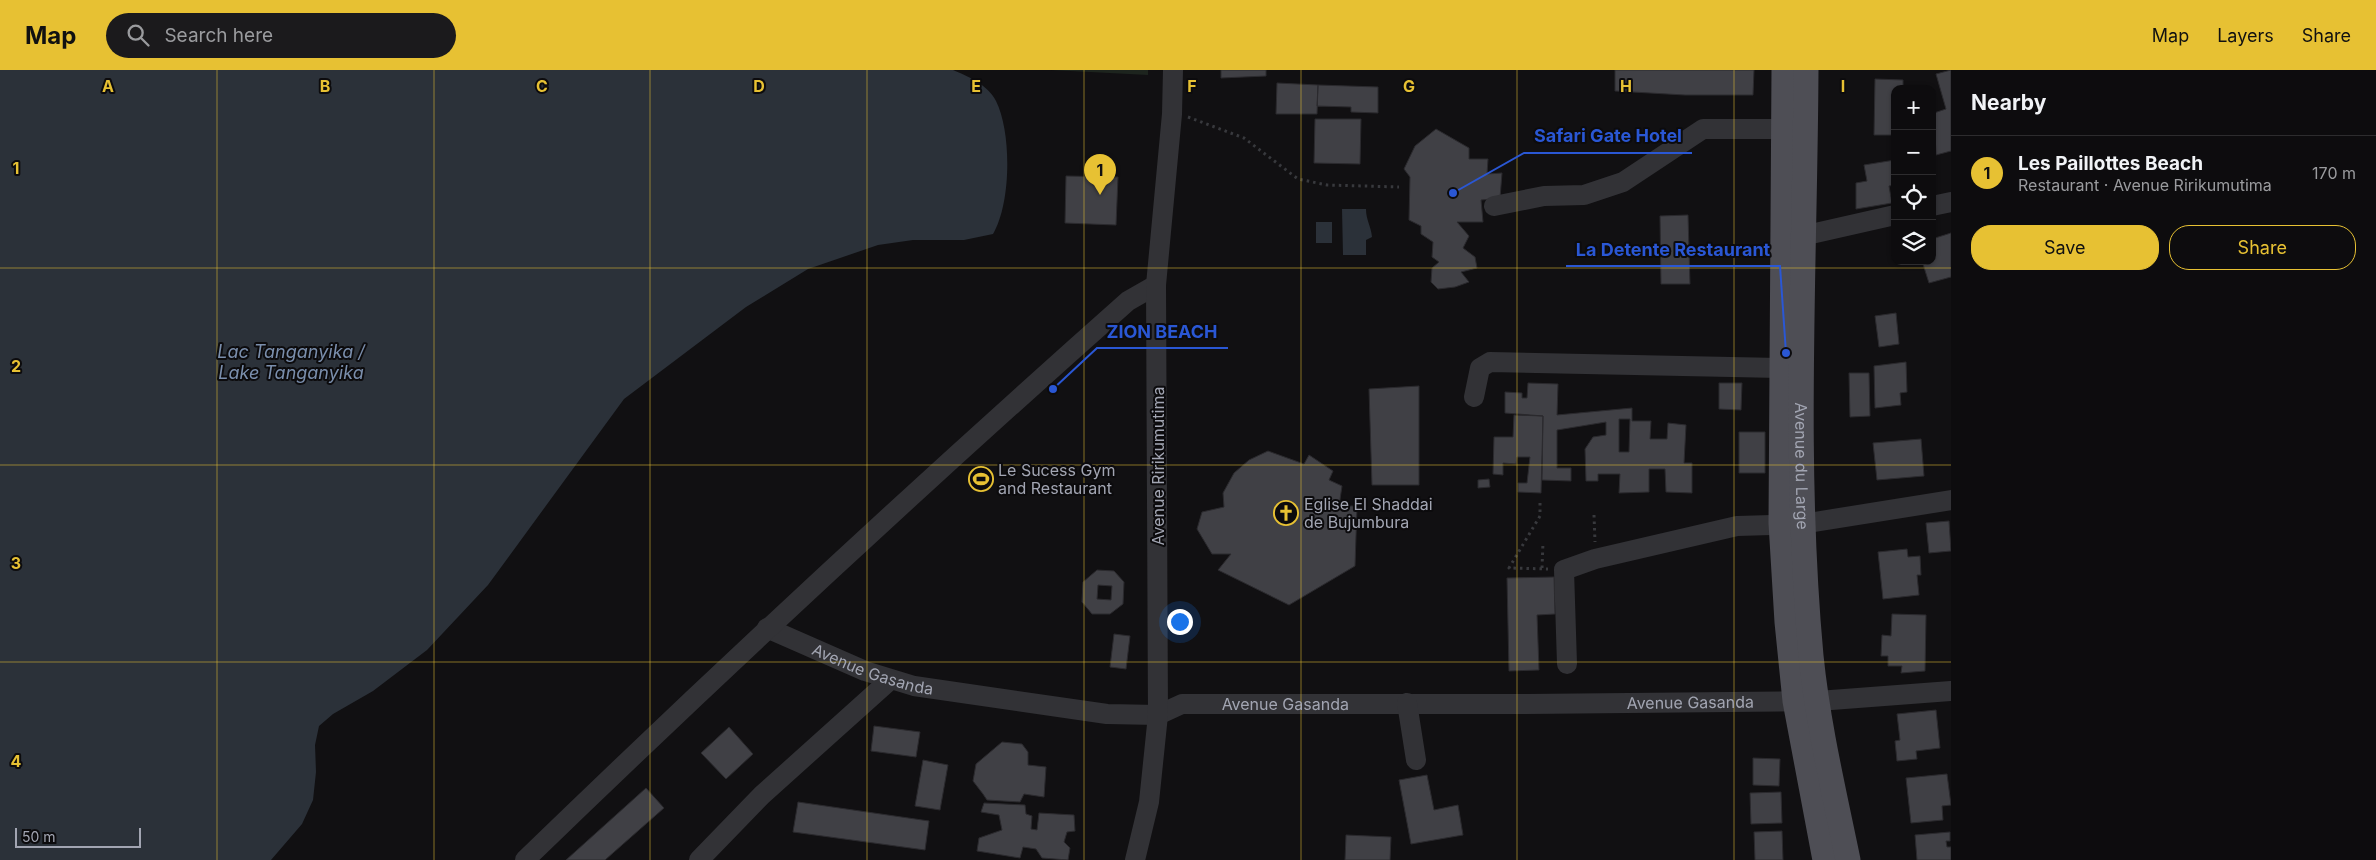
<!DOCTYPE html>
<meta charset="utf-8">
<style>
:root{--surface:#0d0c0e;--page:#1b1a1c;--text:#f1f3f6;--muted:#9a9b9e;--line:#2d2c2e;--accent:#e7c133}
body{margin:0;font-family:Inter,sans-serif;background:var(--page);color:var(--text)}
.controls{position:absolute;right:15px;top:15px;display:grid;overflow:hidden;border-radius:10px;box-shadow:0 1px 4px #0004}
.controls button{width:45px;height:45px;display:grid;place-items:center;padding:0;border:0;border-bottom:1px solid var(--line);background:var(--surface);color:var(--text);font:25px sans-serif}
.scale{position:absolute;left:15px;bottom:12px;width:126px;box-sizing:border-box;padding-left:5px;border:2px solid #a2a5b2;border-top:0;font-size:14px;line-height:18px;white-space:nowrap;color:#a2a5b2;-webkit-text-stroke:4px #0c0b0d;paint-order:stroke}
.you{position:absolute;left:1179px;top:551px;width:18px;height:18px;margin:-12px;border:4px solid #fff;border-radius:50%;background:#1a73e8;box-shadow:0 0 0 8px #1a73e833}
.badge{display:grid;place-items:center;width:32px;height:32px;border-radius:50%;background:var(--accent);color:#111;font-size:16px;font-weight:700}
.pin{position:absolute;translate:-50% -41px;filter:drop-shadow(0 1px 2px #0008)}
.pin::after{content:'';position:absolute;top:26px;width:18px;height:15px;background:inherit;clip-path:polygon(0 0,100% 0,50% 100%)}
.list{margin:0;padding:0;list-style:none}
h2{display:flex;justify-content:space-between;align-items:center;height:65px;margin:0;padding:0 20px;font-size:21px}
h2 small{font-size:16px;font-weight:400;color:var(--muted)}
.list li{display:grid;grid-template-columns:32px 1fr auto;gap:15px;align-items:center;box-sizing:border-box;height:75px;padding:0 20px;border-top:1px solid var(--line)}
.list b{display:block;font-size:19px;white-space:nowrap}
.list p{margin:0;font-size:16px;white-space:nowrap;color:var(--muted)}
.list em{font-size:16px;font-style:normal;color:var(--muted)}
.actions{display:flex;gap:10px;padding:15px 20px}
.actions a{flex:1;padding:11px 0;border:1px solid var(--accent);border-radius:20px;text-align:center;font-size:18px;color:var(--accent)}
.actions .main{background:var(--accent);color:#111}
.icon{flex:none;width:28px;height:28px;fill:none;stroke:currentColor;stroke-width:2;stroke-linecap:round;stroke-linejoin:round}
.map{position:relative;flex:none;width:1951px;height:790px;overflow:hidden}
header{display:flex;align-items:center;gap:30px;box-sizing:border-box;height:70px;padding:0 25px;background:var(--accent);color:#111}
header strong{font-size:24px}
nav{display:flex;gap:28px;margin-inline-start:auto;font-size:18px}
.search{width:350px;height:45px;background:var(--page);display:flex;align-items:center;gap:12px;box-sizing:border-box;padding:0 18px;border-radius:28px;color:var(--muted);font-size:19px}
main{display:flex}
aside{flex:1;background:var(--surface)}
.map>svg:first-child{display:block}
.green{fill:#1d241e}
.water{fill:#2b3139}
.building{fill:#404045;stroke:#2b2a2e;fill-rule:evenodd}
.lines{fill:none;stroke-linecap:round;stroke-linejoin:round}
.path{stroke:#38393d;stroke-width:3;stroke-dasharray:2.5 4;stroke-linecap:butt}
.minor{stroke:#323236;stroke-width:20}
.major{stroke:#4e4e55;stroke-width:25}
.grid{fill:none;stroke:#e7c133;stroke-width:1;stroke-opacity:0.55}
.labels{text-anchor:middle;stroke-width:4;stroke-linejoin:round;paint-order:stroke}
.street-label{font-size:16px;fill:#a2a5b2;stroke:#0c0b0d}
.poi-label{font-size:16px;fill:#a2a5b2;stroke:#0c0b0d;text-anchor:start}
.water-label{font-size:18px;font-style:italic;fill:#7a8eac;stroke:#0c0b0d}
.grid-label{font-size:16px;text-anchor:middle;font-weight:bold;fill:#e7c133;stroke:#0c0b0d;stroke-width:4;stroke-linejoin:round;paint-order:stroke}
.leader{fill:none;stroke:#2a57d4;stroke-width:2}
.callout-dot{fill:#2a57d4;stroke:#0c0b0d;stroke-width:2}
.callout-label{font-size:18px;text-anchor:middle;font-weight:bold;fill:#2a57d4;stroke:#0c0b0d;stroke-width:4;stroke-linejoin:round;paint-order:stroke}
</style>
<header>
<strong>Map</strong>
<div class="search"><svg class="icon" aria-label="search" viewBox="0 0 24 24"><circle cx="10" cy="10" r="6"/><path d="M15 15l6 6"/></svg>Search here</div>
<nav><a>Map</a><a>Layers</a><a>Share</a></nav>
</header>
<main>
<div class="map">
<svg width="1951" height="790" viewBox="0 0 1951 790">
<rect width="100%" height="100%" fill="#111012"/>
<path class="green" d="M1051 0H1148V5Z"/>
<path class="water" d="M0 0H953C968 6 988 15 996 31 1012 63 1011 134 993 164L964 170H913L878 175 808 199 746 237 624 329 488 515 427 580 373 621 333 644 319 656 315 675 316 702 313 730 302 754 271 790H0Z
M1342 139H1366C1366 150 1371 156 1372 167L1366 170V185H1343Z
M1316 152H1332V173H1316Z"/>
<path class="building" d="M1221 0H1266V6L1221 8Z
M1615 0H1754L1753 25H1685L1615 21Z
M1951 0V81L1936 85 1934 43 1946 39 1936 4Z
M1875 9 1903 10V19H1895V65H1874Z
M1277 13 1318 15 1317 44H1276Z
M1318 15 1378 17V43L1351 42V37L1317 36Z
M1315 49H1361L1360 94 1314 93Z
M1436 59 1469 78V89H1488L1487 104 1502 103 1500 128 1481 130 1483 152H1457L1469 166 1463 178 1475 187 1477 198 1461 202 1469 212 1455 217 1438 219 1431 212 1432 198 1439 192 1432 187 1433 172 1421 164V156L1409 150 1410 107 1404 99 1415 76Z
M1895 90V115L1889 116 1892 133 1856 139V113L1867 111 1864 95Z
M1066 106 1118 107 1116 155 1065 153Z
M1688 145 1690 214H1661L1660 146Z
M1951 163V207L1929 213 1922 191H1932V169Z
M1896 243 1899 274 1879 277 1875 246Z
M1906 292 1907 322 1900 323 1901 335 1875 338 1874 296Z
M1849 303H1869L1870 346 1850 347Z
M1528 313 1558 314 1557 345 1632 338V351H1651L1650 369H1667L1668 353 1686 355 1684 393H1692V423L1666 422 1665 399H1649V422L1619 423 1620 404H1598V411H1586L1585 379 1593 367 1606 365V352L1557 360V398H1571V411L1542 410 1543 346 1505 343V322L1522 323V328H1527ZM1619 349H1630L1629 382H1619Z
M1719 313H1742L1741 340 1719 339Z
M1419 316V415H1372L1369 319Z
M1514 345 1543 346 1541 423 1518 422V413H1527L1530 387H1517L1516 394 1503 393V405L1493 404 1494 367H1513Z
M1739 362H1765V403H1739Z
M1921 369 1924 406 1877 410 1873 373Z
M1268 381 1304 394 1309 385 1333 401 1329 410 1342 416 1339 436H1357L1355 496 1289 535 1218 500 1231 484H1212L1197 459 1202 442 1224 437 1223 423 1234 403 1249 390Z
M1489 409 1490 417 1478 418V410Z
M1949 451 1951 481 1929 483 1926 453Z
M1907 479 1908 487 1920 486 1921 505H1917L1919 525 1883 529 1878 482Z
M1097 500 1114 501 1124 512 1123 534 1110 544H1092L1082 532 1083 512ZM1098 515 1112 516 1111 530 1097 529Z
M1554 507 1555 544 1537 545 1539 600 1509 601 1507 508Z
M1892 544 1926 545 1925 601 1901 603 1902 596H1888V586H1881L1882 565 1891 566Z
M1114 564 1130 566 1126 599 1110 597Z
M1936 640 1940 678 1916 681 1917 689 1897 691 1895 671 1900 670 1897 644Z
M874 656 920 662 916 687 871 681Z
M729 657 753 684 726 709 701 683Z
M1002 672 1022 674 1028 682V695L1046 697 1044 727 1024 724 1020 732 987 730 983 724 973 711 976 694Z
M1753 688 1780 689 1779 716 1753 715Z
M923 690 948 695 940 740 915 736Z
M1947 704 1951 735 1942 736 1943 750 1911 753 1906 708Z
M1427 705 1434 740 1458 735 1463 765 1411 774 1399 710Z
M646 718 664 738 605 790H566Z
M1781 722 1782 753 1751 754 1750 723Z
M798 732 929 751 925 780 793 762Z
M984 733 1025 735 1026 744 1032 746 1031 759 1037 760 1039 743 1074 745 1075 761 1067 762 1064 772 1070 778 1068 790 1042 788 1036 779 1023 777 1020 788 977 781 979 768 1002 760 999 745 981 742Z
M1782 761 1783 790H1755L1754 762Z
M1950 762V771H1946L1947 777H1951V790H1917L1915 765Z
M1346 765 1391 767 1390 790H1345Z"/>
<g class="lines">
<path class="path" d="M1188 47 1244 68 1298 109 1327 115 1399 117
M1540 433V446L1509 498 1548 499
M1594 445 1595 472
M1542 498 1543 472"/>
<g class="minor">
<path d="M1494 136 1544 126 1584 125 1623 112 1703 59H1798"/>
<path d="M1932 136 1951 132"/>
<path d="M1789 169 1895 145"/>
<path d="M1474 327 1480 298 1490 292 1782 298"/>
<path id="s1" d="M767 558 865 601 914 616 1107 644 1158 645 1182 634H1527L1818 631 1951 621"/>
<path d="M1567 594 1564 500 1595 489 1737 456 1802 454 1951 430"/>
<path d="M1407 633 1416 690"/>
<path d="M525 790C722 599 923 413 1128 231L1156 215"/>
<path d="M699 790 762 725 890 610"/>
<path d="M1135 790 1149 732 1158 645 1156 215 1172 44 1173 0"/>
</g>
<g class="major">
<path d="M1784 0 1781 453 1787 552 1795 631 1825 790"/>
<path id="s2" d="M1806 0C1805 195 1793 391 1811 586 1818 655 1834 722 1848 790"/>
</g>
</g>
<path class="grid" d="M217 0V790M434 0V790M650 0V790M867 0V790M1084 0V790M1301 0V790M1517 0V790M1734 0V790M0 198H1951M0 395H1951M0 592H1951"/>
<defs>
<symbol id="stadium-ring" viewBox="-11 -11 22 22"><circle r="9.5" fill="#0c0b0d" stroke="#e7c133" stroke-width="1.5"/><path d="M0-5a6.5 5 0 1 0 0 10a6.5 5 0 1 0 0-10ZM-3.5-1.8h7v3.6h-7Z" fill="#e7c133"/></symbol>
<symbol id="church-ring" viewBox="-11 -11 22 22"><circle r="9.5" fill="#0c0b0d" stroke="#e7c133" stroke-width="1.5"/><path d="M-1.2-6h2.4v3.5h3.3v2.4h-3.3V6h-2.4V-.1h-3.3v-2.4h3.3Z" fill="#e7c133"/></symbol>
</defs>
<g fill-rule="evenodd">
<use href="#stadium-ring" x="967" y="395" width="28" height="28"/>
<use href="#church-ring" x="1272" y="429" width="28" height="28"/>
</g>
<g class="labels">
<g class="street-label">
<text transform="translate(1158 396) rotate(-90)" y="6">Avenue Ririkumutima</text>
<text dy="6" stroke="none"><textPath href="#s2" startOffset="396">Avenue du Large</textPath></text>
<text dy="6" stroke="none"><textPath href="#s1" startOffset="114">Avenue Gasanda</textPath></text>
<text dy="6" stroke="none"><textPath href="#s1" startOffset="939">Avenue Gasanda</textPath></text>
<text dy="6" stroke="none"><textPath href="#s1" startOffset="534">Avenue Gasanda</textPath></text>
</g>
<g class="poi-label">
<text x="998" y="406">Le Sucess Gym<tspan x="998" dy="18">and Restaurant</tspan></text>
<text x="1304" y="440">Eglise El Shaddai<tspan x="1304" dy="18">de Bujumbura</tspan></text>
</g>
<g class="water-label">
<text x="291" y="288">Lac Tanganyika /<tspan x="291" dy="21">Lake Tanganyika</tspan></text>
</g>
</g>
<g class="grid-label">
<text x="108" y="22">A</text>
<text x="325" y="22">B</text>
<text x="542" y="22">C</text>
<text x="759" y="22">D</text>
<text x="976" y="22">E</text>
<text x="1192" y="22">F</text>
<text x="1409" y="22">G</text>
<text x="1626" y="22">H</text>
<text x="1843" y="22">I</text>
<text x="16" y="104">1</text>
<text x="16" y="302">2</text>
<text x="16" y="499">3</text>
<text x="16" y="697">4</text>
</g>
<path class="leader" d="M1453 123L1524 83H1692M1786 283L1780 196H1566M1053 319L1097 278H1228"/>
<g class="callout-dot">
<circle cx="1453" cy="123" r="5"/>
<circle cx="1786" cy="283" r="5"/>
<circle cx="1053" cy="319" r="5"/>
</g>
<g class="callout-label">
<text x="1608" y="72">Safari Gate Hotel</text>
<text x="1673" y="186">La Detente Restaurant</text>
<text x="1162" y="268">ZION BEACH</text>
</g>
</svg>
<div class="controls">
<button>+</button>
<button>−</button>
<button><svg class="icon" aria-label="locate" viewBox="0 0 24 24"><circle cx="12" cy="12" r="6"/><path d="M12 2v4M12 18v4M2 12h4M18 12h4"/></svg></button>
<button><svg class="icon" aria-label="layers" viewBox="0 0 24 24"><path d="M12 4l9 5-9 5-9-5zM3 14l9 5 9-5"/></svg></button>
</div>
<div class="scale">50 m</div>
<div class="you"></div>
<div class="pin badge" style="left:1100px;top:125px">1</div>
</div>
<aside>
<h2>Nearby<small></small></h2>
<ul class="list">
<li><span class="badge">1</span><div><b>Les Paillottes Beach</b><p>Restaurant · Avenue Ririkumutima</p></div><em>170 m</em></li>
</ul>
<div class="actions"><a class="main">Save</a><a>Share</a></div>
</aside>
</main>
